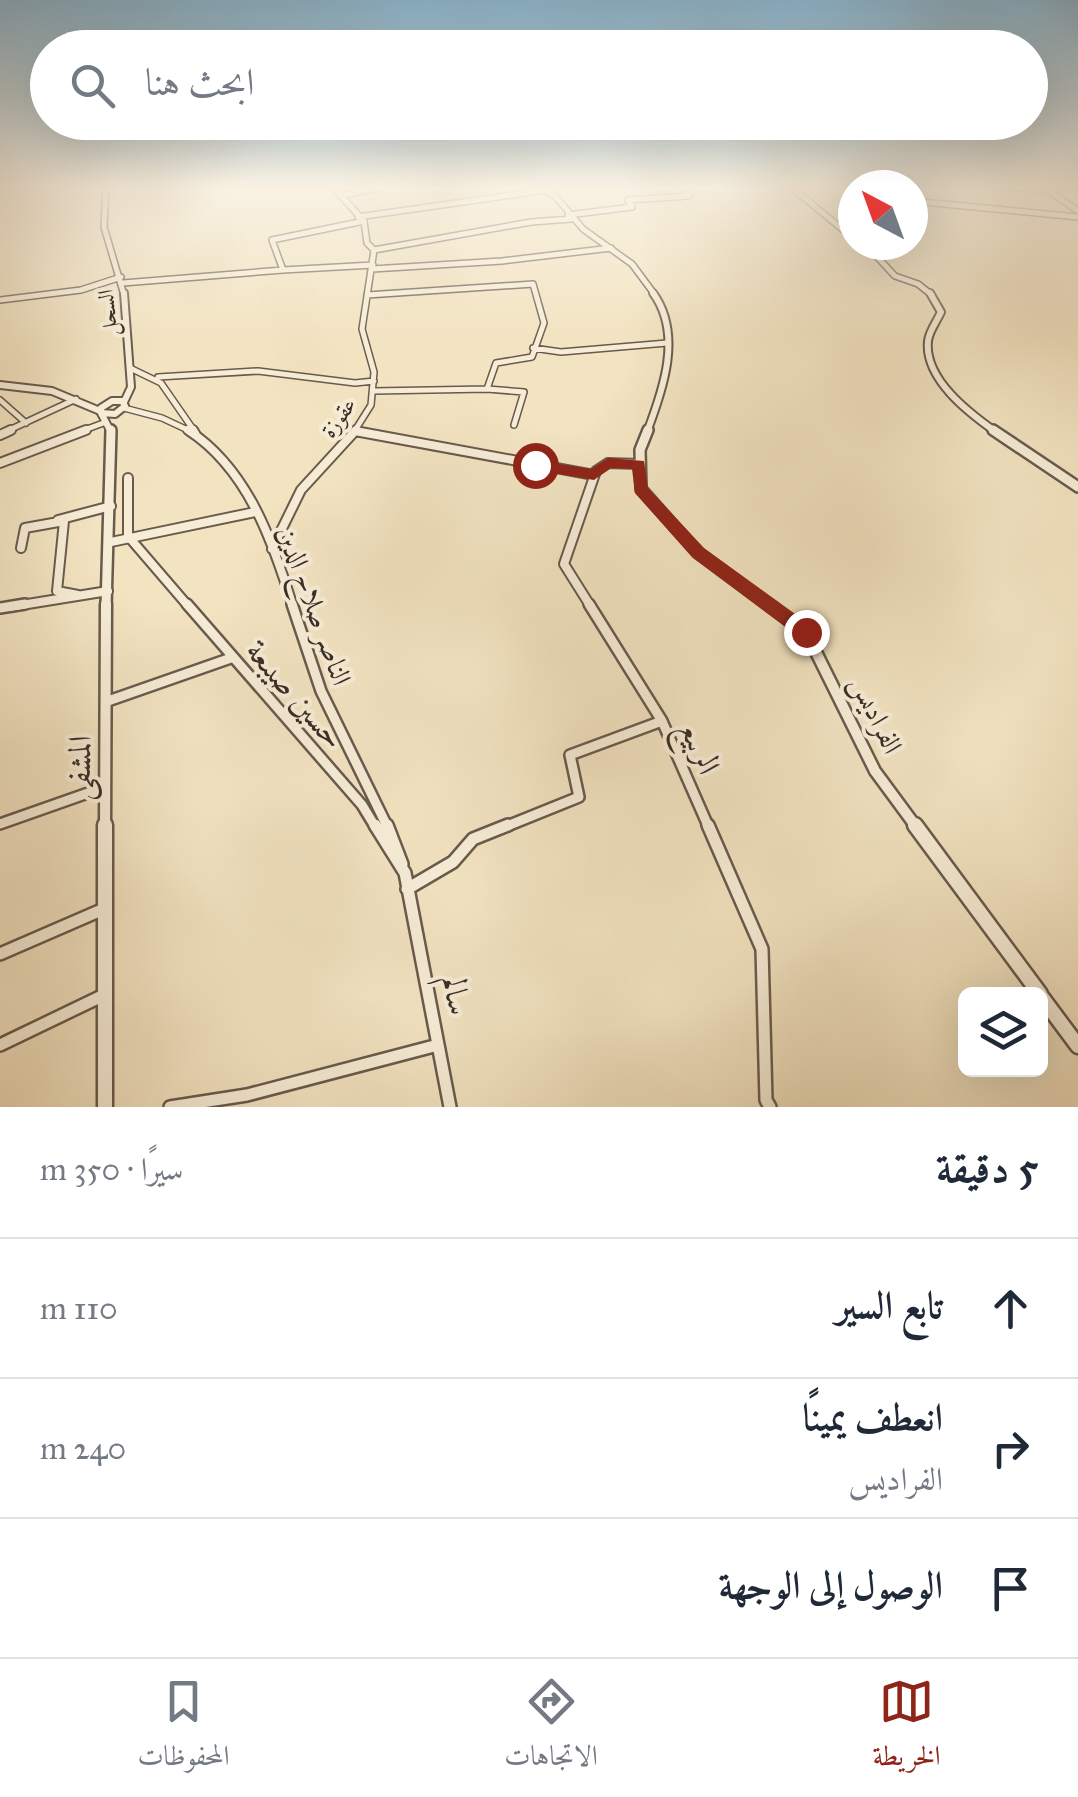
<!DOCTYPE html>
<html lang="ar">
<meta charset="utf-8">
<style>
:root{--surface:#fff;--page:#f2f2f3;--text:#1f2937;--muted:#747a83;--line:#e0e1e3;--accent:#8f2418}
body{margin:0;font-family:"IM FELL Great Primer",Amiri,serif;background:var(--page);color:var(--text);direction:rtl}
.controls{position:absolute;right:30px;bottom:30px;display:grid;overflow:hidden;border-radius:15px;box-shadow:0 10px 40px #0002}
.controls button{width:90px;height:90px;display:grid;place-items:center;padding:0;border:0;border-bottom:2px solid var(--line);background:var(--surface);color:var(--text);font:50px sans-serif}
.compass{position:absolute;left:838px;top:170px;width:90px;height:90px;border-radius:50%;background:var(--surface);box-shadow:0 10px 40px #0002;rotate:319deg}
.stop{position:absolute;width:30px;height:30px;margin:-22px;border:8px solid #8f2418;border-radius:50%;background:#fff}
.stop.end{background:#8f2418;border-color:#fff;box-shadow:0 2px 10px #0008}
.list{margin:0;padding:0;list-style:none}
h2{display:flex;justify-content:space-between;align-items:center;height:130px;margin:0;padding:0 40px;font-size:42px}
h2 small{font-size:32px;font-weight:400;color:var(--muted)}
.list li{display:grid;grid-template-columns:65px 1fr auto;gap:30px;align-items:center;box-sizing:border-box;height:140px;padding:0 40px;border-top:2px solid var(--line)}
.list b{display:block;font-size:38px;white-space:nowrap}
.list p{margin:0;font-size:32px;white-space:nowrap;color:var(--muted)}
.list em{font-size:32px;font-style:normal;color:var(--muted)}
.icon{flex:none;width:55px;height:55px;fill:none;stroke:currentColor;stroke-width:2;stroke-linecap:round;stroke-linejoin:round}
.map{position:relative;flex:none;width:1078px;height:1107px;overflow:hidden;direction:ltr}
.search{position:absolute;background:var(--surface);box-shadow:0 10px 40px #0002;left:30px;right:30px;top:30px;height:110px;display:flex;align-items:center;gap:25px;box-sizing:border-box;padding:0 35px;border-radius:55px;color:var(--muted);font-size:38px}
.sheet{height:550px;background:var(--surface)}
nav{display:flex;justify-content:space-around;align-items:center;box-sizing:border-box;height:140px;border-top:2px solid var(--line);background:var(--surface);font-size:28px;color:var(--muted)}
nav a{display:grid;justify-items:center;gap:5px}
nav .on{color:var(--accent)}
.map>svg:first-child{display:block}
.lines{fill:none;stroke-linecap:round;stroke-linejoin:round}
.minor-far3-casing{stroke:#695a4d;stroke-width:8}
.minor-far2-casing{stroke:#695a4d;stroke-width:12}
.minor-far1-casing{stroke:#695a4d;stroke-width:14}
.minor-casing{stroke:#695a4d;stroke-width:16}
.tertiary-far4-casing{stroke:#695a4d;stroke-width:8}
.tertiary-far3-casing{stroke:#695a4d;stroke-width:10}
.tertiary-far2-casing{stroke:#695a4d;stroke-width:14}
.tertiary-far1-casing{stroke:#695a4d;stroke-width:15}
.tertiary-casing{stroke:#695a4d;stroke-width:19}
.minor-far3{stroke:#f7edd7;stroke-width:5}
.minor-far2{stroke:#f7edd7;stroke-width:8}
.minor-far1{stroke:#f7edd7;stroke-width:9}
.minor{stroke:#f7edd7;stroke-width:11}
.tertiary-far4{stroke:#f7edd7;stroke-width:5}
.tertiary-far3{stroke:#f7edd7;stroke-width:6}
.tertiary-far2{stroke:#f7edd7;stroke-width:9}
.tertiary-far1{stroke:#f7edd7;stroke-width:10}
.tertiary{stroke:#f7edd7;stroke-width:14}
.route{fill:#8f2418}
.labels{text-anchor:middle;stroke-width:8;stroke-linejoin:round;paint-order:stroke}
.far-street-label{font-size:22px;fill:#3b2d26;stroke:#f7edd7}
.street-label{font-size:28px;fill:#3b2d26;stroke:#f7edd7}
.near-street-label{font-size:32px;fill:#3b2d26;stroke:#f7edd7}
</style>
<div class="map">
<svg width="1078" height="1107" viewBox="0 0 1078 1107">
<rect width="100%" height="100%" fill="#f2e3c1"/>
<filter id="stains"><feTurbulence type="fractalNoise" baseFrequency=".002" numOctaves="4"/><feColorMatrix values="0 0 0 0 .2 0 0 0 0 .09 0 0 0 0 .02 0 0 0 .5 -.17"/></filter>
<radialGradient id="worn" r=".72"><stop offset=".6" stop-color="#630" stop-opacity="0"/><stop offset="1" stop-color="#630" stop-opacity=".3"/></radialGradient>
<g class="lines">
<defs>
<path id="minor-far3" d="M332 186 364 221 367 243 374 250 362 329 374 372 371 405 354 432
M992 186 1048 190
M1045 188 1078 211
M340 196 386 186
M913 201 1078 217
M568 215 632 207 628 200 688 196 690 193 682 186
M358 217 546 190
M364 221 272 240 283 270 373 265
M374 250 531 222 571 219
M372 269 502 261 611 248
M123 283 283 270
M367 295 533 284 544 323 532 357 496 363 487 389 374 391
M0 300 81 290 121 277
M533 348 561 352 667 343
M130 368 161 383 195 432
M158 377 258 371 355 383 374 381
M487 389 524 392 514 425
M0 400 26 423
M124 408 162 418 192 432
M355 431 363 432
M5 432 76 399
M79 432 106 422"/>
<path id="minor-far2" d="M188 430C248 469 273 542 293 607
M193 430 196 435
M355 431 594 475
M0 435 11 430
M0 463 86 430
M128 478V536L189 607
M58 520 111 506
M111 542 255 512
M21 548 25 528 64 521 57 591 78 595
M272 549 301 490 356 430
M9 607 108 591
M591 607 564 564 596 471 608 463 639 464"/>
<path id="minor-far1" d="M187 604 362 805 376 828
M292 604 321 691 388 828
M589 604 662 721 709 828
M0 608 25 604
M108 701 231 658
M0 824 105 787
M502 828 579 797 570 755 662 721"/>
<path id="minor" d="M375 825 405 873 450 1107
M387 825 402 864
M708 825 762 949 766 1100 770 1107
M407 889 453 862 473 839 508 825
M0 954 106 908
M0 1045 104 995
M170 1107 247 1095 438 1045"/>
<path id="tertiary-far4" d="M106 186 104 227 124 295
M539 186 556 197 583 229 632 264 655 295
M790 186 853 238
M866 245 895 276 918 284 932 295"/>
<path id="tertiary-far3" d="M124 293 131 387 124 402
M930 293 941 312C937 321 929 331 928 341 924 379 969 413 996 432
M0 385 52 391 100 411
M112 401H122L125 406 115 414 101 413V408Z
M101 413 111 432
M647 432C663 390 683 334 653 293"/>
<path id="tertiary-far2" d="M648 430 640 450 641 489 698 553 771 607
M993 430 1078 487
M106 607 111 430"/>
<path id="tertiary-far1" d="M768 604 806 632 875 771 917 828
M105 828 106 604"/>
<path id="tertiary" d="M105 825V1107
M915 825 1040 994
M1040 995 1078 1046"/>
</defs>
<use href="#minor-far3" class="minor-far3-casing"/>
<use href="#minor-far2" class="minor-far2-casing"/>
<use href="#minor-far1" class="minor-far1-casing"/>
<use href="#minor" class="minor-casing"/>
<use href="#tertiary-far4" class="tertiary-far4-casing"/>
<use href="#tertiary-far3" class="tertiary-far3-casing"/>
<use href="#tertiary-far2" class="tertiary-far2-casing"/>
<use href="#tertiary-far1" class="tertiary-far1-casing"/>
<use href="#tertiary" class="tertiary-casing"/>
<use href="#minor-far3" class="minor-far3"/>
<use href="#minor-far2" class="minor-far2"/>
<use href="#minor-far1" class="minor-far1"/>
<use href="#minor" class="minor"/>
<use href="#tertiary-far4" class="tertiary-far4"/>
<use href="#tertiary-far3" class="tertiary-far3"/>
<use href="#tertiary-far2" class="tertiary-far2"/>
<use href="#tertiary-far1" class="tertiary-far1"/>
<use href="#tertiary" class="tertiary"/>
</g>
<linearGradient id="sky" x2="0" y2="1"><stop stop-color="#89b8d5"/><stop offset="0.55" stop-color="#f9f2e3"/><stop offset="1" stop-color="#f9f2e3" stop-opacity="0"/></linearGradient>
<rect width="1078" height="341" fill="url(#sky)"/>
<path class="route" d="M608 458 644 461 648 488 704 548 813 627V638H800L692 557 635 493 632 469 611 468 594 480 535 470 528 465 535 460 591 469Z"/>
<g class="labels">
<g class="far-street-label">
<text transform="translate(107 313) rotate(-96)" y="8">السحل</text>
<text transform="translate(338 417) rotate(-54)" y="8">عقوزة</text>
</g>
<g class="street-label">
<text transform="translate(315 605) rotate(70)" y="10">الناصر صلاح الدين</text>
<text transform="translate(877 714) rotate(64)" y="10">الفراديس</text>
</g>
<g class="near-street-label">
<text transform="translate(296 694) rotate(49)" y="11">حسين صيبعة</text>
<text transform="translate(700 747) rotate(66)" y="11">الربيع</text>
<text transform="translate(79 768) rotate(-89)" y="11">المشفى</text>
<text transform="translate(457 995) rotate(79)" y="11">سالم</text>
</g>
</g>
<rect width="100%" height="100%" filter="url(#stains)"/>
<rect width="100%" height="100%" fill="url(#worn)"/>
</svg>
<div class="controls">
<button><svg class="icon" aria-label="layers" viewBox="0 0 24 24"><path d="M12 4l9 5-9 5-9-5zM3 14l9 5 9-5"/></svg></button>
</div>
<svg class="compass" viewBox="-18 -18 36 36"><path d="M0-13l5 13h-10z" fill="#e53935"/><path d="M0 13l5-13h-10z" fill="#747a83"/></svg>
<div class="stop" style="left:535px;top:465px"></div>
<div class="stop end" style="left:806px;top:632px"></div>
<div class="search"><svg class="icon" aria-label="search" viewBox="0 0 24 24"><circle cx="10" cy="10" r="6"/><path d="M15 15l6 6"/></svg>ابحث هنا</div>
</div>
<section class="sheet">
<h2>5 دقيقة<small>سيرًا · 350 m</small></h2>
<ul class="list">
<li><svg class="icon" aria-label="ahead" viewBox="0 0 24 24"><path d="M12 20V5M6 11l6-6 6 6"/></svg><div><b>تابع السير</b></div><em>110 m</em></li>
<li><svg class="icon" aria-label="right" viewBox="0 0 24 24"><path d="M7 20v-9h11M14 6l5 5-5 5"/></svg><div><b>انعطف يمينًا</b><p>الفراديس</p></div><em>240 m</em></li>
<li><svg class="icon" aria-label="arrive" viewBox="0 0 24 24"><path d="M6 21V4h12l-3 4 3 4H6"/></svg><div><b>الوصول إلى الوجهة</b></div></li>
</ul>
</section>
<nav>
<a class="on"><svg class="icon" aria-label="map" viewBox="0 0 24 24"><path d="M3 6l6-2 6 2 6-2v14l-6 2-6-2-6 2zM9 4v14M15 6v14"/></svg>الخريطة</a>
<a><svg class="icon" aria-label="directions" viewBox="0 0 24 24"><path d="M12 3l9 9-9 9-9-9zM9 14v-3h6M13 9l2 2-2 2"/></svg>الاتجاهات</a>
<a><svg class="icon" aria-label="saved" viewBox="0 0 24 24"><path d="M7 4h10v16l-5-4-5 4z"/></svg>المحفوظات</a>
</nav>
